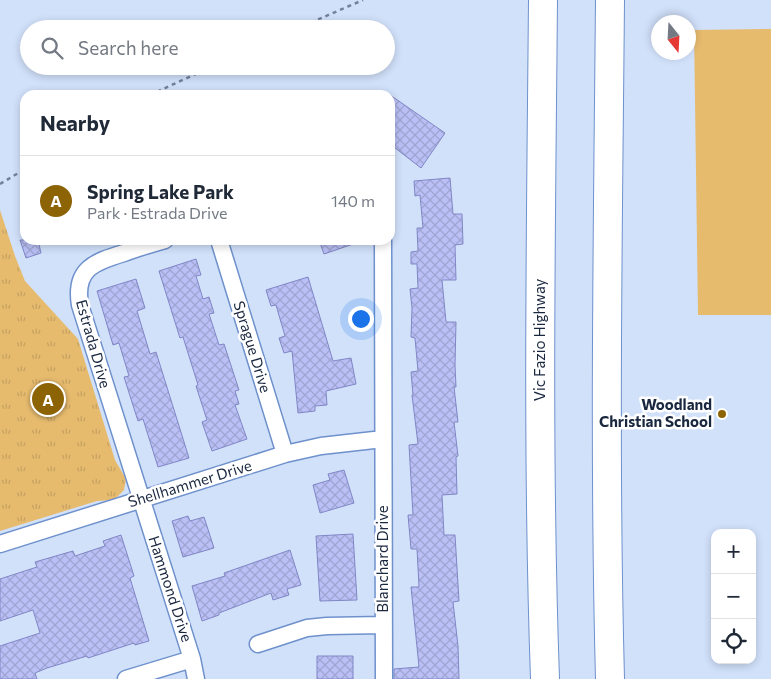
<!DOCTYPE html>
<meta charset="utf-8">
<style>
:root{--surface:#fff;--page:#f2f2f3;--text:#1f2937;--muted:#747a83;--line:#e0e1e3;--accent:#8c6305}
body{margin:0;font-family:Commissioner,sans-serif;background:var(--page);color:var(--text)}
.controls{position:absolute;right:15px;bottom:15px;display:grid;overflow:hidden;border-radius:10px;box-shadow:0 2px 8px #0003}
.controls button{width:45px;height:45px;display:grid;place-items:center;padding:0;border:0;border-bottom:1px solid var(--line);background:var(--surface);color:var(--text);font:25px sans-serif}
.compass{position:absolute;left:651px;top:15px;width:45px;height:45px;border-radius:50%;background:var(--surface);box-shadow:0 2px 8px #0003;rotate:162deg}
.you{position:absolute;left:360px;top:318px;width:18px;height:18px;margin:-12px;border:4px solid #fff;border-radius:50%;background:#1a73e8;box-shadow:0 0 0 8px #1a73e833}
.badge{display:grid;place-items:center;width:32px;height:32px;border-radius:50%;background:var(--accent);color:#fff;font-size:16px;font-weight:700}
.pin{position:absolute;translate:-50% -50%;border:2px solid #fff;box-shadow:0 1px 5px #0006}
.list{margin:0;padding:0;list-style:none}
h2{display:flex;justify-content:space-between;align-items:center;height:65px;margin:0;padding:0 20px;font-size:21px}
h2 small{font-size:16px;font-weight:400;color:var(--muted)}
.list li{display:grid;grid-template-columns:32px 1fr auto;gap:15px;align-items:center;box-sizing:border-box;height:90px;padding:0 20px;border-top:1px solid var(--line)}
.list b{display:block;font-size:19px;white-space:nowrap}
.list p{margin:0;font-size:16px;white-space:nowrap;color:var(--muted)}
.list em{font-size:16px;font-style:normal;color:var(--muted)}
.icon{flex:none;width:28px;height:28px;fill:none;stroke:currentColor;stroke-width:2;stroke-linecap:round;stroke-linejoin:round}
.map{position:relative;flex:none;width:771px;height:679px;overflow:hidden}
.search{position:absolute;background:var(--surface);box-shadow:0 2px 8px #0003;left:20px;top:20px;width:375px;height:55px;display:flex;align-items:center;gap:12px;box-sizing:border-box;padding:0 18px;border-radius:28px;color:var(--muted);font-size:19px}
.panel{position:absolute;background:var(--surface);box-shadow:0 2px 8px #0003;left:20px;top:90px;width:375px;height:155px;border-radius:15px}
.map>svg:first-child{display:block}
.grass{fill:url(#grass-tufts)}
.pitch{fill:#e7bb6e}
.building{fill:url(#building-cross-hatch);stroke:#8186c6}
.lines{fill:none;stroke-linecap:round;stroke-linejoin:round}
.street-casing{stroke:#6e91cc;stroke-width:19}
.highway-casing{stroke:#6e91cc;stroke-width:30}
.path{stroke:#73829b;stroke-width:2.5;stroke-dasharray:4 4;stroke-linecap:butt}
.street{stroke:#fff;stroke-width:16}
.highway{stroke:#fff;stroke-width:28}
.poi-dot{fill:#8c6305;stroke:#fff;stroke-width:2}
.labels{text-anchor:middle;stroke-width:5;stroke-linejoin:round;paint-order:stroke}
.street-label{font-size:15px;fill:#19273f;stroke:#fff}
.poi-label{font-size:15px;font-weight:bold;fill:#19273f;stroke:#fff;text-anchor:end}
</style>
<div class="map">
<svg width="771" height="679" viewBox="0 0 771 679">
<defs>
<pattern id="grass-tufts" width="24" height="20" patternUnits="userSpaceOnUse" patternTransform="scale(1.25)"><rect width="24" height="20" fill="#e7bb6e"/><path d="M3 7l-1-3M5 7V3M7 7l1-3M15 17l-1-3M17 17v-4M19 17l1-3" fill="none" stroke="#c6a160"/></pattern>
<pattern id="building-cross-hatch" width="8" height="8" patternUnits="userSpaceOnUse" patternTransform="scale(1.25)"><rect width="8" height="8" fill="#bac0f5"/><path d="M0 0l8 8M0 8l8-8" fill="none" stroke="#9fa5d3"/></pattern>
</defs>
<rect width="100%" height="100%" fill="#d1e1fa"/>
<path class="grass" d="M0 210 15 256 25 281 78 339 115 460 126 479 124 490 117 497 112 500 97 501 0 531Z"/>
<path class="pitch" d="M771 29V315H698L694 30Z"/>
<path class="building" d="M390 95 445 133 421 168 390 144Z
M450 178 453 214H462L463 244 455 245 456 280H442L446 322H456L455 365 456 387H454L458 422H454L458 456 456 457 457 494 442 495 444 535H455L459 601 453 602 458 646 459 679H394V669L419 667 411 587H419L417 549H411L408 515H413L409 445 418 444 412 395H413L411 372 418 371 415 338 411 337 412 308 410 289 418 288 417 264H411V252L418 251 417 228H423L420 195 415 196 414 181Z
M20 240H38L41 253 26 258Z
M319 240H358L359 242 324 254Z
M196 259 201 275 196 276 203 299 209 297 214 313 209 314 219 345 224 344 239 390 235 391 239 404 235 405 247 439 212 451 202 422 207 420 196 386 198 385 183 337 180 338 159 271Z
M308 277 333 361 351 358 356 384 326 391 327 405 315 406V411L298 413 292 351 284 353 279 338 285 336 276 305 271 306 266 290Z
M136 279 145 308 137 311 150 354 156 352 189 458 158 467 143 419 138 421 124 377 129 376 119 343 113 345 97 291Z
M344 470 354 503 320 513 313 485 330 480 328 474Z
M188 516 190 521 204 517 214 548 183 557 172 521Z
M353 534 357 600 320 601 316 536Z
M121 535 134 576 130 578 149 641 135 645 134 643 88 658 87 656 47 668 35 673 37 679H0V646L40 633 33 610 0 621V579L37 567 35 562 73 551 75 556 105 546 103 541Z
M290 550 301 585 287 589 289 595 273 600 271 593 219 613V615L202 621 192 586 225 576 224 573Z
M317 656H353V679H317Z"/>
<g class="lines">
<defs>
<path id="street" d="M165 240C151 244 137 248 124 253 94 262 74 269 80 305L192 659 196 679
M219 240 285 454
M383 240 384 679
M0 544 285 454 321 446 383 439
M258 644 307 628 327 626 383 625
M126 679 192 659"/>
<path id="highway" d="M543 0C541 226 537 453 545 679
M610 679C604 453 608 226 610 0"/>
</defs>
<use href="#street" class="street-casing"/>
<use href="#highway" class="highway-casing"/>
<path class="path" d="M296 29 363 0
M150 95 213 66
M0 184 25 169"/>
<use href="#street" class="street"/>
<use href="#highway" class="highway"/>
</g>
<circle class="poi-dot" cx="722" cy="414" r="5"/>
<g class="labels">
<g class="street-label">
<text transform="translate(540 340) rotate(-90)" y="5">Vic Fazio Highway</text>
<text transform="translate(93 344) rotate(74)" y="5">Estrada Drive</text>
<text transform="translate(252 347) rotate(73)" y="5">Sprague Drive</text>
<text transform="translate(190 484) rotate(-17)" y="5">Shellhammer Drive</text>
<text transform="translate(383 559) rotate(-90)" y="5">Blanchard Drive</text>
<text transform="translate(170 589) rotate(72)" y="5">Hammond Drive</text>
</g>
<g class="poi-label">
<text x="712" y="410">Woodland<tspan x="712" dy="17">Christian School</tspan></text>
</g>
</g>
</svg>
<div class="controls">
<button>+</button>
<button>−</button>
<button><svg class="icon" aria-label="locate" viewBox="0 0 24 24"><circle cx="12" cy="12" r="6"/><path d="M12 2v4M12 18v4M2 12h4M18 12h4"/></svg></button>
</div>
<svg class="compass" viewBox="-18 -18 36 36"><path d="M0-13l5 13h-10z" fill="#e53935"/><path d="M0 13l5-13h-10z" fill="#747a83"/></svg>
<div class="you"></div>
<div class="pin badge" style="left:48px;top:399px">A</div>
<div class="search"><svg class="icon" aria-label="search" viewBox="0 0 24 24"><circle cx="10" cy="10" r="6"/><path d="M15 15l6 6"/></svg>Search here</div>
<section class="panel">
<h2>Nearby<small></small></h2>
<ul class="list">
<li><span class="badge">A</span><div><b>Spring Lake Park</b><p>Park · Estrada Drive</p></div><em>140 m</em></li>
</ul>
</section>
</div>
